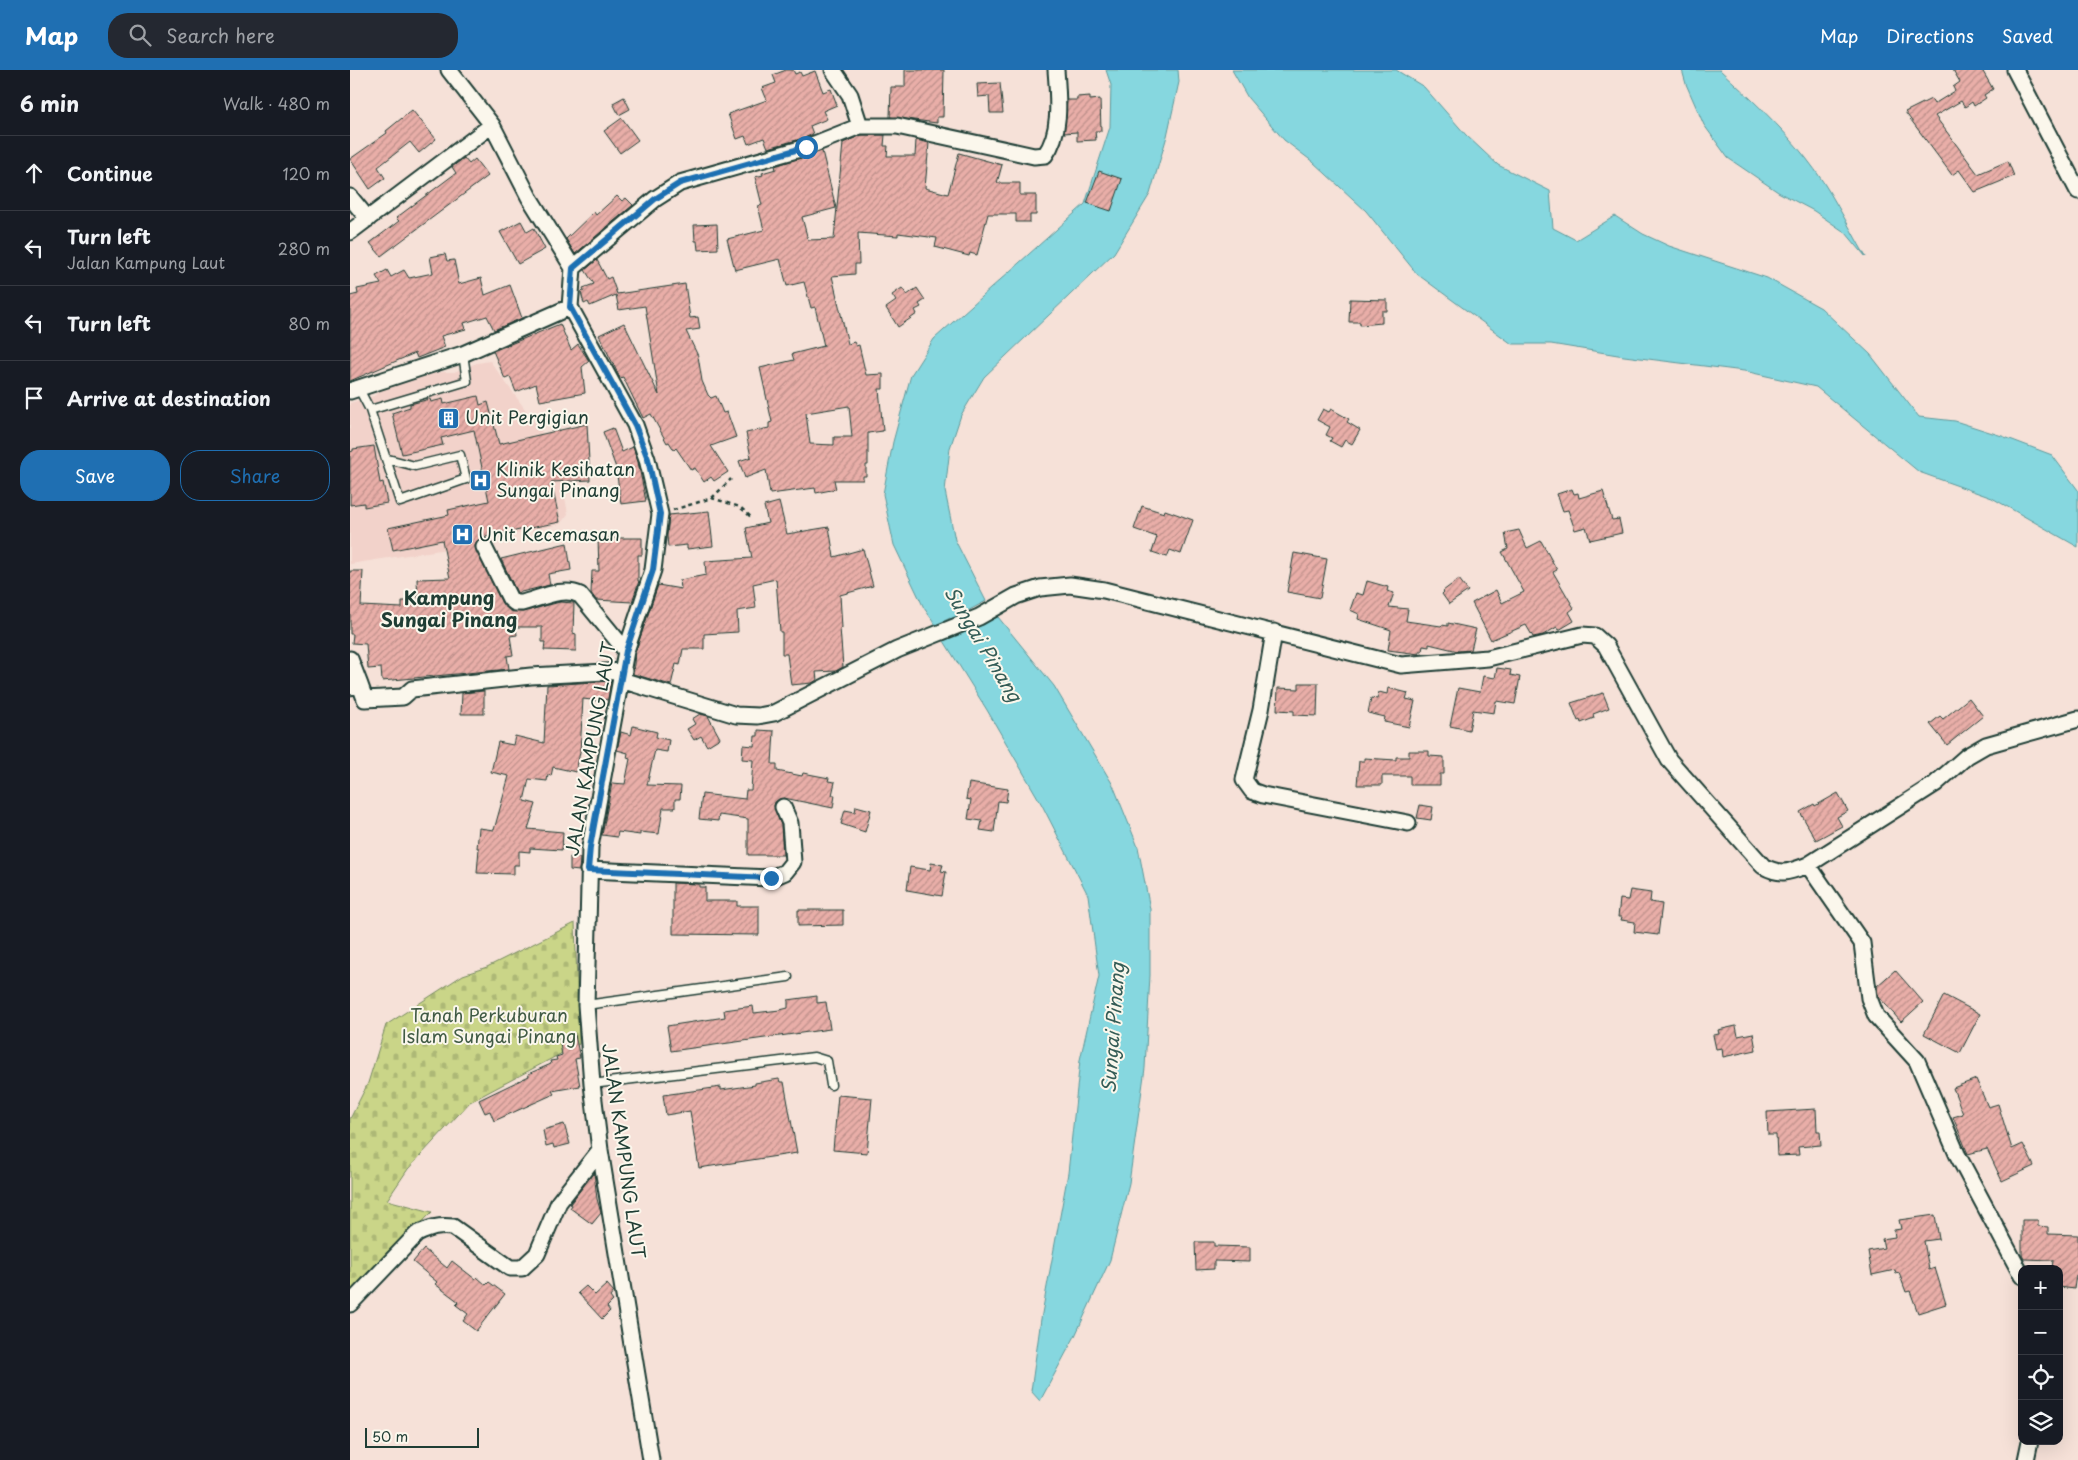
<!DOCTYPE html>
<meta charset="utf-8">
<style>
:root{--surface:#171b24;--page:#242831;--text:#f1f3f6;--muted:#9ea1a6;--line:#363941;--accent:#1f6fb2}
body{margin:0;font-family:"Playpen Sans",sans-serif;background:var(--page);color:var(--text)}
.controls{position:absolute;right:15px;bottom:15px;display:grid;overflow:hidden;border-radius:10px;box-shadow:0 5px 20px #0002}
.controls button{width:45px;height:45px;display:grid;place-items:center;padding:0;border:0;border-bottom:1px solid var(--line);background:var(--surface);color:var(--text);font:25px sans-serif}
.scale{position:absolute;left:15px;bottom:12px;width:114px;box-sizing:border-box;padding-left:5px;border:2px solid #1f3d34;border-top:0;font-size:14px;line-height:18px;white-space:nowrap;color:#1f3d34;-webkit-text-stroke:4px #fbf7ec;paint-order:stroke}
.stop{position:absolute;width:15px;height:15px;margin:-11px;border:4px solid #1f6fb2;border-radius:50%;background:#fff}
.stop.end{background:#1f6fb2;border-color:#fff;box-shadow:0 1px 5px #0008}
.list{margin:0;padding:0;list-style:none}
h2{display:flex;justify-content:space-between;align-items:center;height:65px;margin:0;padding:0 20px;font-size:21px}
h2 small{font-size:16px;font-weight:400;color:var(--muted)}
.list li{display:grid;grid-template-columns:32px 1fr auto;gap:15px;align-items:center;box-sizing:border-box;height:75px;padding:0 20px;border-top:1px solid var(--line)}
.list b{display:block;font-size:19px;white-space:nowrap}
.list p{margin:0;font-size:16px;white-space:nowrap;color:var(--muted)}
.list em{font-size:16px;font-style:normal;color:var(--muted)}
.actions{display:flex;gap:10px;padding:15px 20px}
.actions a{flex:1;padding:11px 0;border:1px solid var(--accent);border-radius:20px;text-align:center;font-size:18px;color:var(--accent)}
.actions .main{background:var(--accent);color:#fff}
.icon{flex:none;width:28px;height:28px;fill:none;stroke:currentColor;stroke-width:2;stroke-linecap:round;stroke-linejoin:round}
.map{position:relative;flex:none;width:1728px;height:1390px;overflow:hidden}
header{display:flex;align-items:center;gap:30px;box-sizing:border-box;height:70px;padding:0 25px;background:var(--accent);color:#fff}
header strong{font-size:24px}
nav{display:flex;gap:28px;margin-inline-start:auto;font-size:18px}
.search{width:350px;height:45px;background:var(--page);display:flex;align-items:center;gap:12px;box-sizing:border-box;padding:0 18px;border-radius:20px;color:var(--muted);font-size:19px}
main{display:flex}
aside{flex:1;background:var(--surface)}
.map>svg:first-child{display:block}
.built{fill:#f2d2ca}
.cemetery{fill:url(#cemetery-stones);stroke:#74895e}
.water{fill:#86d7df;stroke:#5d999b}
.building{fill:url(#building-hatch);stroke:#1f3d34;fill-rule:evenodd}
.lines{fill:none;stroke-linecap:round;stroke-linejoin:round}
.lane-casing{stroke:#1f3d34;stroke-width:11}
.street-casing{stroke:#1f3d34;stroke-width:19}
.path{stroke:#1f3d34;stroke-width:2.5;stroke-dasharray:4 4;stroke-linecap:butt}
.lane{stroke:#fbf7ec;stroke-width:8}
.street{stroke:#fbf7ec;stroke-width:15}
.route{stroke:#1f6fb2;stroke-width:6}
.labels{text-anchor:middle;stroke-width:4;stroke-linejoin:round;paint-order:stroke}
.poi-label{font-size:18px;fill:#1f3d34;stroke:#fbf7ec;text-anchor:start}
.street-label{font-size:18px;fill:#1f3d34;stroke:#fbf7ec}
.park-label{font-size:18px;fill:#415b45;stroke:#fbf7ec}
.neighbourhood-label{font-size:19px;font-weight:bold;fill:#1f3d34;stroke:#fbf7ec}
.water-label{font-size:19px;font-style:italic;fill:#345c56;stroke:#fbf7ec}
</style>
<header>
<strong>Map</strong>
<div class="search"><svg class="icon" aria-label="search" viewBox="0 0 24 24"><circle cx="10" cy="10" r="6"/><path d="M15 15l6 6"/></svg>Search here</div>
<nav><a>Map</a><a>Directions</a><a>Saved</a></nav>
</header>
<main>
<aside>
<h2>6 min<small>Walk · 480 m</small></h2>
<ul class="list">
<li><svg class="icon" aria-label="ahead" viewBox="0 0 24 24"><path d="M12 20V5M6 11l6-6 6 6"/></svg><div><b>Continue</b></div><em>120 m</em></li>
<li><svg class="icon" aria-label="left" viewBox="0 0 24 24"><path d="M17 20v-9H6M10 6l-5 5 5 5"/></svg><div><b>Turn left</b><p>Jalan Kampung Laut</p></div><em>280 m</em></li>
<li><svg class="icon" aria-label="left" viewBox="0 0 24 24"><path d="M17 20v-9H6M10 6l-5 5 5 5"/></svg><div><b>Turn left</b></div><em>80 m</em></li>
<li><svg class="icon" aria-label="arrive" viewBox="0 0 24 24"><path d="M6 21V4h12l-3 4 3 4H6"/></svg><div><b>Arrive at destination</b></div></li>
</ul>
<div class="actions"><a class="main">Save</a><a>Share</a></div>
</aside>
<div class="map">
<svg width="1728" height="1390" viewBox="0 0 1728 1390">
<defs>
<pattern id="cemetery-stones" width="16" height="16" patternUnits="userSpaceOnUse" patternTransform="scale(1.25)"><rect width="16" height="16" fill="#cad588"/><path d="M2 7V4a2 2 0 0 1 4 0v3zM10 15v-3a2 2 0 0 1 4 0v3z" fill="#adb876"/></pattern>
<pattern id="building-hatch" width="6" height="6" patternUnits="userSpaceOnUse" patternTransform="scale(1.25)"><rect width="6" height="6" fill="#e9aea8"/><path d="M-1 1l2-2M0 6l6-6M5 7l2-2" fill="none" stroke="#bc8f8a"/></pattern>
</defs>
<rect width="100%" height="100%" fill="#f6e1d8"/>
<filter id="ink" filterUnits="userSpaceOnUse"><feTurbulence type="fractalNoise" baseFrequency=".02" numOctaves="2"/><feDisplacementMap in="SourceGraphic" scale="10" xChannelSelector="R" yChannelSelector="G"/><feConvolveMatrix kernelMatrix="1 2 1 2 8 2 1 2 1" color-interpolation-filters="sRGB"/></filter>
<g filter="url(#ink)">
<path class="built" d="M140 291 207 383 218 444 210 454 116 476 0 494V333L24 326 31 319 90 302H104L127 293Z"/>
<path class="cemetery" d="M225 853 229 974 120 1032 58 1099 37 1130 82 1142 0 1226V1049L18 1013 36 955 113 905 137 897Z"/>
<path class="water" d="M756 0H828L829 12 817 66 800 124 764 183 634 307 611 345 600 378 595 421 605 470 636 531 612 544 620 558 648 547 704 616 763 715 788 777 800 839V905L795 998 779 1113 760 1190 725 1266 690 1331 681 1321 691 1249 718 1103 730 990 749 906 738 825 692 735 637 640 594 571 608 564 600 548 586 555 574 538 544 475 533 424 543 372 561 305 584 269 735 134 760 57 761 15Z
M882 0H1046L1074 17 1116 65 1148 95 1200 121 1203 158 1226 170 1265 146 1293 164 1319 176 1417 208 1471 238 1520 284 1569 347 1605 351 1652 366 1702 385 1728 420V477L1642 428 1569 402 1466 317 1394 301 1274 286 1201 274H1162L1067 204 1016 141 963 92 934 70 898 28Z
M1332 0H1370C1400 28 1431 56 1456 88 1480 118 1497 154 1516 187L1496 163 1464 141 1428 122 1378 88 1354 55 1336 14Z"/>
<path class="building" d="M436 0H443L445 4 450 2 452 6 465 1 473 22 481 19 487 35 473 41 477 49 460 56 463 64 454 68 418 78 414 68 398 74 395 66 387 69 378 44 417 30 412 18 426 13 423 5Z
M555 0H594L593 47H587V53L540 47 541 17H555Z
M1603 0H1632L1643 19 1634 25 1636 28 1624 36 1622 32 1615 37 1611 31 1585 46 1628 104 1658 91 1664 106 1625 122 1609 100 1602 105 1555 42 1581 29 1584 34 1605 21 1603 17 1610 12Z
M650 13 653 43H640L639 26 628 27 627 14Z
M740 26V30L750 29 751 61H745L746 70 727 71V62L714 63 717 30H727V27Z
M274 27 280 39 269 45 263 33Z
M62 40 86 69 69 83 60 72 28 97 35 108 20 119 0 89 37 63 36 61Z
M272 48 288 70 270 83 254 61Z
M512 65H535L534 76H538L537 86H565L566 70 579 73 575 118 598 124 609 83 652 95 647 113H670V125H686V145H680V152H666V144H638L627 185 620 183 619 186 585 177 587 168 548 163V166L508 163 509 194H505V204L482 206 498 274 504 272 506 276 509 275 516 305 533 304V319H529L533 361 518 363V395H516V406H513V410H484L486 419 466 423 465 418 420 424 416 400 395 408 389 391 401 387 396 363 419 358V353L422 352 410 298 444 290 442 284 474 276 465 237 461 238 454 212 437 216 430 189 385 200 377 169 414 160 408 136 412 135 405 107 413 105 412 103 426 99 425 96 472 81 486 138 452 147 458 170 484 169 493 73ZM499 336 502 367H484V375L460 374 456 343Z
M114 88 119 94 125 89 138 106 31 186 20 173 49 151 46 148 106 103 102 97Z
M749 101 772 109 761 141 737 133Z
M267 126 272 131 276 128 283 135 225 184 216 169 244 142 246 145Z
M171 151 177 162 184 158 195 179 168 194 150 162Z
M367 154 368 179 348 180 347 171H345L344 155Z
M95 184 97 191 104 190 109 214 131 208 135 225 160 215 172 248 144 260 137 246 114 253 116 259 91 266 95 277 67 288 65 283 0 311V226L8 224 7 219 31 214 26 206 37 200 41 207 54 200 59 208 83 203 80 187Z
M247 190 257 209 261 207 267 224 335 214 340 248 348 247 350 259 336 261 348 286 352 311 358 325 361 328 366 326 373 343 377 342 386 367 361 376 378 402 364 411 361 407 354 412 345 398 341 400 326 378 324 380 319 372 317 373 301 344 293 348 273 307 270 308 249 265 274 253 309 325 295 236 269 240 266 225 240 236 238 232 234 234 231 222 234 221 233 218 244 214 235 200Z
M552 218 557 225 567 218 575 230 569 234 571 237 565 240 567 244 548 257 536 238 546 231 542 225Z
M1000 229 1037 230V241H1032V253L1010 255V252H999Z
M210 254 221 280 228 274 239 291 232 297 235 323 190 331 186 314 166 322 160 307 155 309 143 281Z
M128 326 130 335 138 332 149 374 237 354 240 410 201 412 210 452 130 468 126 472 125 477 152 533 159 540 172 542 210 532 224 533 223 563 226 564V581L194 580 195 572H192V557H166L167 565 160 566 163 585 157 586 159 599 32 611 31 598 18 599 16 574 2 573 3 564H0V501H13L11 536 52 538V531H68L67 509 100 508 92 470 43 480 38 458 99 445 98 440 139 431 124 360 91 368 93 375 52 384 42 343 60 337V334L80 329 81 332 93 329 94 334Z
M973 339 979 342 981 339 999 349 997 352 1010 360 1002 374 995 370 991 377 980 371 982 368 976 365 980 357 967 350Z
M263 358 272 382 283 377 288 392 296 431 271 434 266 398 253 362Z
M24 376 30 413 33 412 37 433 14 437V433L0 435V382L3 381V379Z
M1222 419 1224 424 1228 423 1229 428 1253 421 1262 450 1269 449 1272 463 1240 470 1236 457 1225 460 1218 440 1213 441 1207 424Z
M429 432 437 464 479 457 484 487 513 479 523 516 490 525 492 558H490L493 597 486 601 466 602 467 610 462 613 441 615 437 584H432V562H430L426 509 403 514 406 538 387 541 388 562 354 564V579H333L330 595 326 594 321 615 283 604 285 583 308 515 331 519 330 510 356 505 355 491 402 488 396 458 418 453 414 436Z
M792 436 814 443 815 440 843 450 831 484 820 480 817 487 802 482 807 467 784 459Z
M359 441 363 476 337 479V475L318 477 317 466 319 445Z
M1169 460 1177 478 1191 471 1207 500 1203 502 1224 538 1219 542 1224 551 1209 560 1207 557 1193 565 1183 567 1176 555 1141 570 1122 533 1146 520 1152 533 1174 522 1152 482 1158 479 1155 463Z
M248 468H292V485H288V511H289L282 532 246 530 241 523 242 501H249Z
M217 473 221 500 198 504 200 515 167 523 151 489Z
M944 483 977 489 970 528 937 522Z
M1109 509 1118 521 1099 534 1092 524 1094 522 1093 521Z
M1017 511 1038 517 1037 521 1044 523 1039 537 1058 539 1056 551 1091 556 1092 555 1098 556V553L1126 559 1121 580 1108 581 1079 574V577L1073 576 1072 581H1069V584L1038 580 1041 560 1008 549 1009 544 1000 540 1006 523 1013 525Z
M1147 598 1161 600 1160 605 1170 607 1165 634 1146 631 1144 643 1123 640 1119 660 1100 656 1108 618 1130 622 1133 606 1145 608Z
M261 611 258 630 251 629 250 631 233 629 230 682 226 702 203 697 201 706 198 705 197 711 179 709 174 731 186 734 178 759 213 762 212 780 180 778V782L169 781V795H164V804L127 803 129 778H127L129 758 144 760 159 706 141 702 148 672 163 675 165 666 194 673 197 615Z
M949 613H968L967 646 944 645V641L927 640 928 618 949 619Z
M1038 618 1058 623 1056 629 1065 631 1059 657 1034 652 1035 647 1018 643 1021 628 1027 629 1029 622 1037 624Z
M134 621V644H111L112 623Z
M1253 623 1259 638 1243 644 1244 648 1231 653 1230 650 1228 651 1221 633Z
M1619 628 1633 646 1597 675 1580 654 1590 646 1593 649Z
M350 644 358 646 370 668 357 676 351 666 344 670 337 659 345 654 342 649Z
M283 656 307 662 306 667 319 670 317 682 305 680 297 715 331 716 330 729H325V738H313L309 764 290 762V765L268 762 267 767 252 765 262 713 275 714 280 689 277 688 278 683 267 680 271 662 281 665Z
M408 660 424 661 422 694H427V701L452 706 453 703 479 708 478 711 485 712 482 725H485L483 738 434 728 425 732 424 736 431 755 433 785H398V749L369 745 368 751 349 749 352 724 395 729 396 720H401L403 690 392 689 393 675 404 676 405 666H408Z
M1059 681H1079V686L1094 687V704H1090V715H1060V706H1032V715H1007L1009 691H1014V688L1046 690V687H1059Z
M619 713 658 719 656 732 648 731 644 762 630 760 632 751 618 749 621 730 616 729Z
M1488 723 1498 741 1487 747 1492 756 1466 770 1450 742 1464 734 1465 736Z
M1070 735 1083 737 1081 750 1067 748Z
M506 736 521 740 515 762 491 754 495 740 505 742Z
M220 787 230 788 229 801 220 800Z
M581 793 593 795 591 801 596 802 592 826 557 820 560 797 580 800Z
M323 813 349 814V817H355V831H387V836H409V865L323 864Z
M1280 820 1301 823 1300 832 1312 834 1308 865 1284 862 1285 852 1271 850 1272 847H1268L1270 829 1278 830Z
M448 840H493V855L448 856Z
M1545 900 1573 932 1551 952 1528 926 1527 916Z
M1594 925 1630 944 1610 983 1574 964Z
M467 926V933L476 932 480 959 321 981 317 956 375 947 374 940 403 936 404 943 430 940 438 938V930Z
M1386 956 1388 966 1403 963 1406 980 1373 987 1372 978 1366 979 1363 965 1369 964 1368 960Z
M225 965 230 988 225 989 230 1016 202 1021 204 1024 144 1051 140 1041 135 1043 129 1030 179 1006 178 1004 201 994 200 991 207 990 206 987 212 985 209 968Z
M429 1009 430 1012H434L447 1083 349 1098 340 1041 316 1045 313 1025 371 1017V1020L405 1015V1013Z
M1626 1009 1638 1037 1648 1034 1662 1079 1673 1074 1684 1096 1652 1111 1637 1079 1618 1084 1603 1047 1613 1044 1603 1018Z
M488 1025 522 1028 517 1083 483 1080Z
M1466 1039 1467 1061H1470L1471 1075 1448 1077 1449 1085 1427 1086 1426 1065H1418L1417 1042Z
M214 1054 220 1074 204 1078 203 1074 196 1076 193 1060Z
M244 1102 247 1129 251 1143 242 1154 220 1138 222 1135 220 1134Z
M1585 1145 1589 1169 1574 1171 1579 1200 1585 1198 1596 1234 1568 1243 1560 1221 1556 1222 1549 1203 1546 1204 1545 1200 1522 1205 1518 1181 1534 1178 1532 1169 1545 1167 1544 1160 1551 1159 1549 1150Z
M1672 1150H1688V1156L1698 1157V1164L1728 1165V1205H1726L1724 1219 1709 1217V1199H1702L1703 1190 1674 1189 1672 1185Z
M845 1172H864V1176L900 1177V1192L864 1191V1199L846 1200Z
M74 1179 97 1198 102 1191 125 1209 127 1207 136 1215 139 1212 155 1224 126 1261 113 1251 118 1244 106 1235 109 1232 85 1214 87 1212 63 1192Z
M257 1214 264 1222 260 1227 263 1231 257 1237 260 1241 252 1249 228 1223 236 1216 245 1225Z"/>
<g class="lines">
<defs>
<path id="lane" d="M9 319 20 340 50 432 116 409 110 385 65 396 38 389
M20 340 117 311 113 284
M236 935 438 907
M242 1014 464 987 477 991 481 1015"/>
<path id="street" d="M99 0 142 55 179 127 223 198 220 237 285 355 297 389 310 444 303 500 276 581 240 777 236 935 242 1014 250 1080 301 1390
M483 0 500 25 510 56
M1665 0 1728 121
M0 127 18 149
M0 162 142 55
M223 198 305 129 330 113 457 77 510 56H547L684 86 695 85C712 62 708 27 706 0
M0 321 113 284 220 237
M134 477 160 529 165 533H172C189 529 213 516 230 525L276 581
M924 562 911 640 894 710 902 721 913 725 1058 753
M0 589 10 615
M271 610 386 645 408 646 424 643 547 580 629 547 666 526 690 518 720 515 754 520 1051 595 1138 588 1232 565 1245 566 1256 576 1319 690 1413 796C1431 806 1439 802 1458 795L1585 714 1617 686 1636 675 1728 649
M0 617 10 615 15 629 53 627 62 619 181 606 274 601
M1458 795 1512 873 1519 928 1526 946 1567 991 1607 1084 1672 1206
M238 800 421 808 435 802 443 792 440 753 433 737
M0 1234 67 1164C80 1158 89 1155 103 1157L160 1198H172L187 1184 209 1132 250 1080
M1676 1390 1680 1371"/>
</defs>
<use href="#lane" class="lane-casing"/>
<use href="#street" class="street-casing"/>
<path class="path" d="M362 428 381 409
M323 440 362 428 390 437 402 448"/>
<use href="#lane" class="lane"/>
<use href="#street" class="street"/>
</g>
</g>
<g class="lines" filter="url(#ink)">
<path class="route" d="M421 808 238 800 240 777 276 581 303 500 310 444 298 389 285 355 220 237 223 198 305 129 330 113 456 77"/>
</g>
<defs>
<symbol id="building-square" viewBox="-11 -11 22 22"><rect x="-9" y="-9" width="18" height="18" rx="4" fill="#1f6fb2" stroke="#fbf7ec"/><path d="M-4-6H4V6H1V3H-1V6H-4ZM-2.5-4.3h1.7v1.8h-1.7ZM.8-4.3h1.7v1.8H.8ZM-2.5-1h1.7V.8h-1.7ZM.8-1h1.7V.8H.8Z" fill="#fff"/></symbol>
<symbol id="hospital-square" viewBox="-11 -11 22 22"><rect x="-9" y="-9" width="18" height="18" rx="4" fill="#1f6fb2" stroke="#fbf7ec"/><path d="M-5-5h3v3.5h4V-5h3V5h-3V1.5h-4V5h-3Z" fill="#fff"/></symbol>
</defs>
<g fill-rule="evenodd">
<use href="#building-square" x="86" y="336" width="25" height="25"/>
<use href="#hospital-square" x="118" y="398" width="25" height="25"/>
<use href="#hospital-square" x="100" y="452" width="25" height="25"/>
</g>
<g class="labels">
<g class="poi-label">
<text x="115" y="354">Unit Pergigian</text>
<text x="146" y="406">Klinik Kesihatan<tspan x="146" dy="21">Sungai Pinang</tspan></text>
<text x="128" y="471">Unit Kecemasan</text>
</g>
<g class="street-label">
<text transform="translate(241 679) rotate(-80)" y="6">JALAN KAMPUNG LAUT</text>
<text transform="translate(273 1081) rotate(82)" y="6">JALAN KAMPUNG LAUT</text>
</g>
<g class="park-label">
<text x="139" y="952">Tanah Perkuburan<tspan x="139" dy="21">Islam Sungai Pinang</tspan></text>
</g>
<g class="neighbourhood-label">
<text x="99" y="535">Kampung<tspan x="99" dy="22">Sungai Pinang</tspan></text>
</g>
<g class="water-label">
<text transform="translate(633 574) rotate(59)" y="7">Sungai Pinang</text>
<text transform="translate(763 958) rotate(-86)" y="7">Sungai Pinang</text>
</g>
</g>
</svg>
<div class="controls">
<button>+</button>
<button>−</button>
<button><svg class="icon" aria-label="locate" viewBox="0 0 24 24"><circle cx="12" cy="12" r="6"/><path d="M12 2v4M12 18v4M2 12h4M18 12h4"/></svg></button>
<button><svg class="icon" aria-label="layers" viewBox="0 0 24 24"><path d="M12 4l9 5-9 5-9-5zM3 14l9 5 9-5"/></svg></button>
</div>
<div class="scale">50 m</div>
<div class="stop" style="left:456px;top:77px"></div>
<div class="stop end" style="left:421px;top:808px"></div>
</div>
</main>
